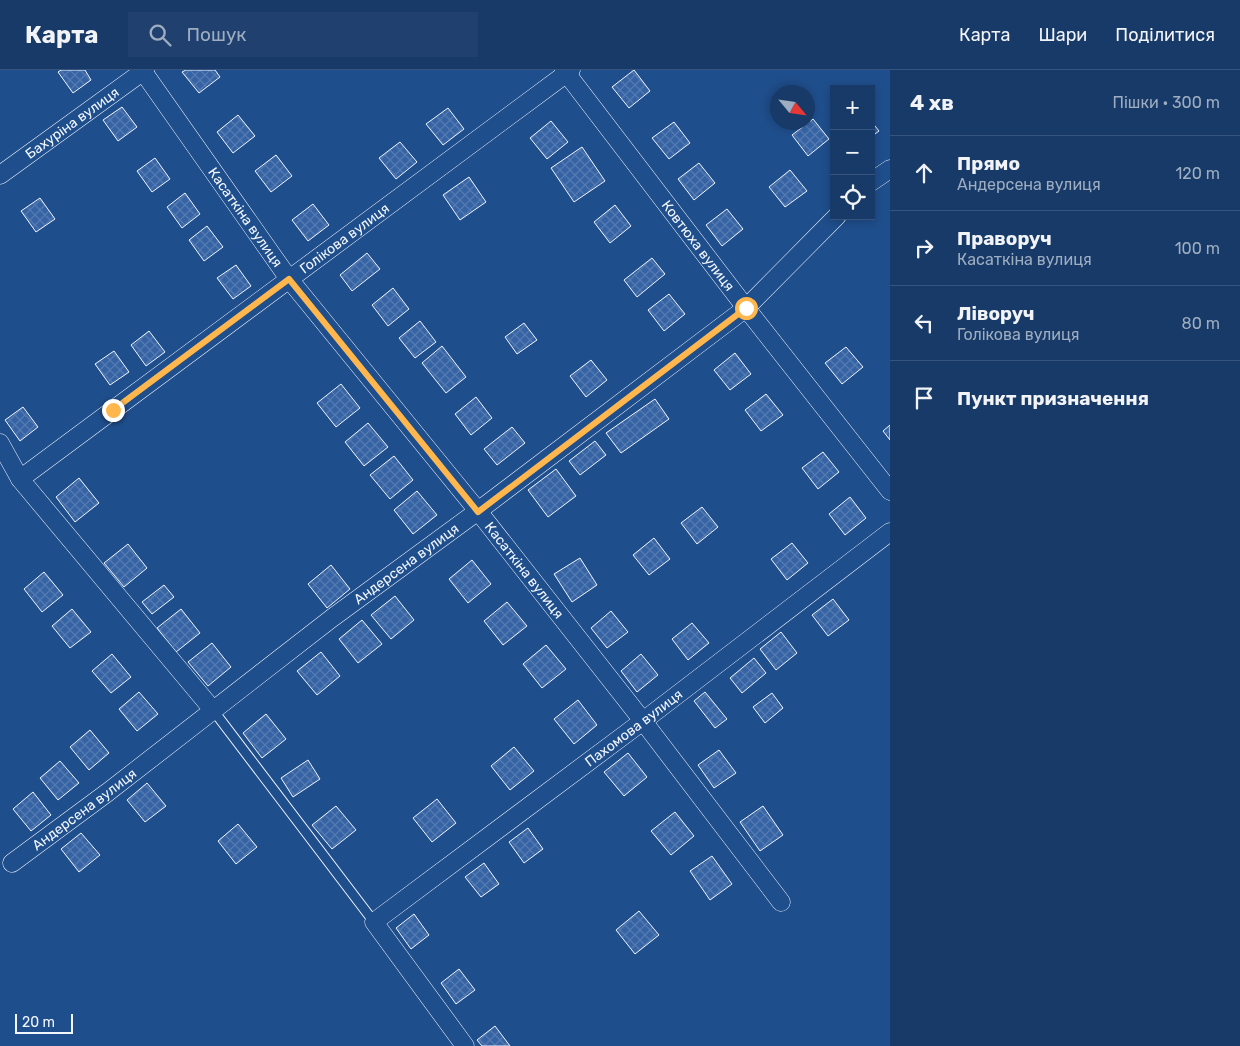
<!DOCTYPE html>
<html lang="uk">
<meta charset="utf-8">
<style>
:root{--surface:#173a69;--page:#20416f;--text:#f1f3f6;--muted:#9eadc0;--line:#36547d}
body{margin:0;font-family:Rubik,sans-serif;background:var(--page);color:var(--text)}
.controls{position:absolute;right:15px;top:15px;display:grid;overflow:hidden;border-radius:0px;box-shadow:0 2px 8px #0003}
.controls button{width:45px;height:45px;display:grid;place-items:center;padding:0;border:0;border-bottom:1px solid var(--line);background:var(--surface);color:var(--text);font:25px sans-serif}
.compass{position:absolute;left:770px;top:15px;width:45px;height:45px;border-radius:50%;background:var(--surface);box-shadow:0 2px 8px #0003;rotate:119deg}
.scale{position:absolute;left:15px;bottom:12px;width:58px;box-sizing:border-box;padding-left:5px;border:2px solid #f2f6ff;border-top:0;font-size:14px;line-height:18px;white-space:nowrap;color:#f2f6ff;-webkit-text-stroke:4px #1f4e8c;paint-order:stroke}
.stop{position:absolute;width:15px;height:15px;margin:-11px;border:4px solid #ffb74d;border-radius:50%;background:#fff}
.stop.end{background:#ffb74d;border-color:#fff;box-shadow:0 1px 5px #0008}
.list{margin:0;padding:0;list-style:none}
h2{display:flex;justify-content:space-between;align-items:center;height:65px;margin:0;padding:0 20px;font-size:21px}
h2 small{font-size:16px;font-weight:400;color:var(--muted)}
.list li{display:grid;grid-template-columns:32px 1fr auto;gap:15px;align-items:center;box-sizing:border-box;height:75px;padding:0 20px;border-top:1px solid var(--line)}
.list b{display:block;font-size:19px;white-space:nowrap}
.list p{margin:0;font-size:16px;white-space:nowrap;color:var(--muted)}
.list em{font-size:16px;font-style:normal;color:var(--muted)}
.icon{flex:none;width:28px;height:28px;fill:none;stroke:currentColor;stroke-width:2;stroke-linecap:round;stroke-linejoin:round}
.map{position:relative;flex:none;width:890px;height:976px;overflow:hidden}
header{display:flex;align-items:center;gap:30px;box-sizing:border-box;height:70px;padding:0 25px;background:var(--surface);border-bottom:1px solid var(--line)}
header strong{font-size:24px}
nav{display:flex;gap:28px;margin-inline-start:auto;font-size:18px}
.search{width:350px;height:45px;background:var(--page);display:flex;align-items:center;gap:12px;box-sizing:border-box;padding:0 18px;border-radius:0px;color:var(--muted);font-size:19px}
main{display:flex}
aside{flex:1;background:var(--surface)}
.map>svg:first-child{display:block}
.building{fill:url(#building-cross-hatch);stroke:#f2f6ff}
.lines{fill:none;stroke-linecap:round;stroke-linejoin:round}
.lane-casing{stroke:#f2f6ff;stroke-width:11}
.street-casing{stroke:#f2f6ff;stroke-width:19}
.lane{stroke:#1f4e8c;stroke-width:9}
.street{stroke:#1f4e8c;stroke-width:18}
.route{stroke:#ffb74d;stroke-width:6}
.labels{text-anchor:middle;stroke-width:4;stroke-linejoin:round;paint-order:stroke}
.street-label{font-size:14px;fill:#f2f6ff;stroke:#1f4e8c}
</style>
<header>
<strong>Карта</strong>
<div class="search"><svg class="icon" aria-label="search" viewBox="0 0 24 24"><circle cx="10" cy="10" r="6"/><path d="M15 15l6 6"/></svg>Пошук</div>
<nav><a>Карта</a><a>Шари</a><a>Поділитися</a></nav>
</header>
<main>
<div class="map">
<svg width="890" height="976" viewBox="0 0 890 976">
<defs>
<pattern id="building-cross-hatch" width="8" height="8" patternUnits="userSpaceOnUse" patternTransform="scale(1.25)"><rect width="8" height="8" fill="#3563a3"/><path d="M0 0l8 8M0 8l8-8" fill="none" stroke="#537ab1"/></pattern>
</defs>
<rect width="100%" height="100%" fill="#1f4e8c"/>
<path class="building" d="M61 0H85L91 10 73 23 58 2Z
M186 0H215L220 7 199 23 182 2Z
M634 0 650 21 629 38 612 17Z
M122 37 137 57 118 71 103 50Z
M448 38 464 59 443 75 426 54Z
M238 45 255 66 233 83 217 62Z
M813 49 829 69 808 86 792 65Z
M551 51 568 72 547 89 530 68Z
M871 51 879 61 871 67Z
M674 52 690 73 669 89 652 68Z
M400 72 417 92 396 109 379 88Z
M582 77 605 111 574 132 551 98Z
M276 85 292 106 271 122 255 101Z
M155 88 170 109 152 122 137 101Z
M699 93 715 113 694 130 678 109Z
M790 100 807 121 785 137 769 117Z
M469 107 486 132 460 150 443 125Z
M185 123 200 144 182 158 167 137Z
M40 128 55 149 36 162 21 141Z
M313 134 329 155 308 171 292 150Z
M615 135 631 156 610 173 594 152Z
M727 139 743 159 722 176 706 155Z
M207 156 223 177 204 191 189 170Z
M367 183 380 199 352 221 340 205Z
M652 188 665 204 637 227 624 210Z
M236 195 251 216 233 229 217 208Z
M393 218 409 239 388 256 372 235Z
M669 224 685 244 664 261 648 240Z
M420 251 436 272 415 288 399 268Z
M524 253 537 270 517 284 505 267Z
M149 261 165 282 146 296 131 275Z
M442 276 466 307 446 323 422 293Z
M846 277 863 297 842 314 825 293Z
M114 281 129 302 110 315 95 294Z
M735 283 751 304 730 320 714 300Z
M591 290 607 310 586 327 570 306Z
M341 314 360 338 336 357 317 333Z
M766 324 783 345 761 361 745 340Z
M476 327 492 348 471 365 455 344Z
M655 329 669 349 621 383 606 363Z
M23 337 38 357 20 371 5 350Z
M368 353 388 377 364 396 345 372Z
M890 355V370L883 361Z
M512 357 525 373 497 395 484 379Z
M595 371 606 385 580 405 569 391Z
M823 382 839 402 818 419 802 398Z
M394 386 413 410 390 429 370 405Z
M556 399 576 426 548 447 528 420Z
M79 408 99 433 75 452 56 427Z
M417 421 437 445 413 464 394 440Z
M850 427 866 448 845 465 829 444Z
M702 437 718 457 697 474 681 453Z
M654 468 670 489 649 505 633 485Z
M792 473 808 493 787 510 771 489Z
M128 474 147 498 124 517 104 493Z
M580 488 597 515 572 532 554 504Z
M472 490 491 514 468 533 449 509Z
M331 495 350 519 327 538 308 514Z
M44 502 63 525 42 542 24 519Z
M164 515 174 527 152 544 142 532Z
M395 526 414 550 391 569 371 545Z
M833 529 849 550 828 566 812 545Z
M507 532 527 556 503 575 484 551Z
M72 539 91 562 70 578 52 556Z
M181 539 200 563 176 582 157 558Z
M611 541 628 562 607 578 591 558Z
M362 550 382 574 358 593 339 569Z
M692 553 709 573 688 590 672 569Z
M781 562 797 583 776 600 760 579Z
M212 573 231 597 208 616 188 592Z
M546 575 566 599 542 618 523 594Z
M321 582 340 606 317 625 297 601Z
M112 584 131 607 111 623 92 601Z
M641 584 658 605 637 622 621 601Z
M754 588 766 603 742 623 730 608Z
M139 622 158 644 137 661 119 639Z
M705 622 727 649 715 658 694 631Z
M772 623 783 638 765 653 753 637Z
M578 630 597 655 574 674 554 649Z
M266 644 286 669 262 688 243 663Z
M90 660 109 683 89 700 70 677Z
M514 677 534 701 510 720 491 696Z
M719 680 736 703 714 718 698 695Z
M628 683 647 707 624 726 604 702Z
M308 690 320 709 293 727 281 708Z
M60 691 79 713 58 730 40 708Z
M147 713 166 736 145 752 127 730Z
M33 722 51 745 31 761 13 739Z
M437 729 456 753 432 772 413 748Z
M336 736 356 760 332 779 312 755Z
M763 736 783 765 760 781 740 752Z
M675 742 694 766 671 785 651 761Z
M238 754 257 777 236 794 218 771Z
M528 758 543 779 524 793 509 772Z
M81 763 100 785 79 802 61 779Z
M712 786 732 814 710 830 690 801Z
M484 793 499 814 481 827 465 807Z
M639 841 659 865 635 884 616 860Z
M414 844 429 865 411 879 396 858Z
M459 899 475 920 456 934 441 913Z
M495 956 510 976H482L477 970Z"/>
<g class="lines">
<defs>
<path id="lane" d="M213 640 374 852"/>
<g id="street">
<path id="s1" d="M142 0 289 209 478 441 643 651 781 832"/>
<path id="s2" d="M564 0 746 238 890 421"/>
<path id="s3" d="M0 105 145 0"/>
<path d="M871 112 890 99"/>
<path d="M0 373 20 409 213 640"/>
<path id="s4" d="M20 409 571 0"/>
<path id="s5" d="M12 793 108 722 332 548 478 441 746 238 837 146"/>
<path id="s6" d="M465 976 374 852 643 651 890 462"/>
</g>
</defs>
<use href="#lane" class="lane-casing"/>
<use href="#street" class="street-casing"/>
<use href="#lane" class="lane"/>
<use href="#street" class="street"/>
</g>
<g class="lines">
<path class="route" d="M113 340 289 209 478 442 746 238"/>
</g>
<g class="labels">
<g class="street-label">
<text dy="5" stroke="none"><textPath href="#s3" startOffset="89">Бахуріна вулиця</textPath></text>
<text dy="5" stroke="none"><textPath href="#s1" startOffset="180">Касаткіна вулиця</textPath></text>
<text dy="5" stroke="none"><textPath href="#s4" startOffset="404">Голікова вулиця</textPath></text>
<text dy="5" stroke="none"><textPath href="#s2" startOffset="221">Ковтюха вулиця</textPath></text>
<text dy="5" stroke="none"><textPath href="#s5" startOffset="495">Андерсена вулиця</textPath></text>
<text dy="5" stroke="none"><textPath href="#s1" startOffset="630">Касаткіна вулиця</textPath></text>
<text dy="5" stroke="none"><textPath href="#s6" startOffset="478">Пахомова вулиця</textPath></text>
<text dy="5" stroke="none"><textPath href="#s5" startOffset="90">Андерсена вулиця</textPath></text>
</g>
</g>
</svg>
<div class="controls">
<button>+</button>
<button>−</button>
<button><svg class="icon" aria-label="locate" viewBox="0 0 24 24"><circle cx="12" cy="12" r="6"/><path d="M12 2v4M12 18v4M2 12h4M18 12h4"/></svg></button>
</div>
<svg class="compass" viewBox="-18 -18 36 36"><path d="M0-13l5 13h-10z" fill="#e53935"/><path d="M0 13l5-13h-10z" fill="#9eadc0"/></svg>
<div class="scale">20 m</div>
<div class="stop" style="left:746px;top:238px"></div>
<div class="stop end" style="left:113px;top:340px"></div>
</div>
<aside>
<h2>4 хв<small>Пішки · 300 m</small></h2>
<ul class="list">
<li><svg class="icon" aria-label="ahead" viewBox="0 0 24 24"><path d="M12 20V5M6 11l6-6 6 6"/></svg><div><b>Прямо</b><p>Андерсена вулиця</p></div><em>120 m</em></li>
<li><svg class="icon" aria-label="right" viewBox="0 0 24 24"><path d="M7 20v-9h11M14 6l5 5-5 5"/></svg><div><b>Праворуч</b><p>Касаткіна вулиця</p></div><em>100 m</em></li>
<li><svg class="icon" aria-label="left" viewBox="0 0 24 24"><path d="M17 20v-9H6M10 6l-5 5 5 5"/></svg><div><b>Ліворуч</b><p>Голікова вулиця</p></div><em>80 m</em></li>
<li><svg class="icon" aria-label="arrive" viewBox="0 0 24 24"><path d="M6 21V4h12l-3 4 3 4H6"/></svg><div><b>Пункт призначення</b></div></li>
</ul>
</aside>
</main>
